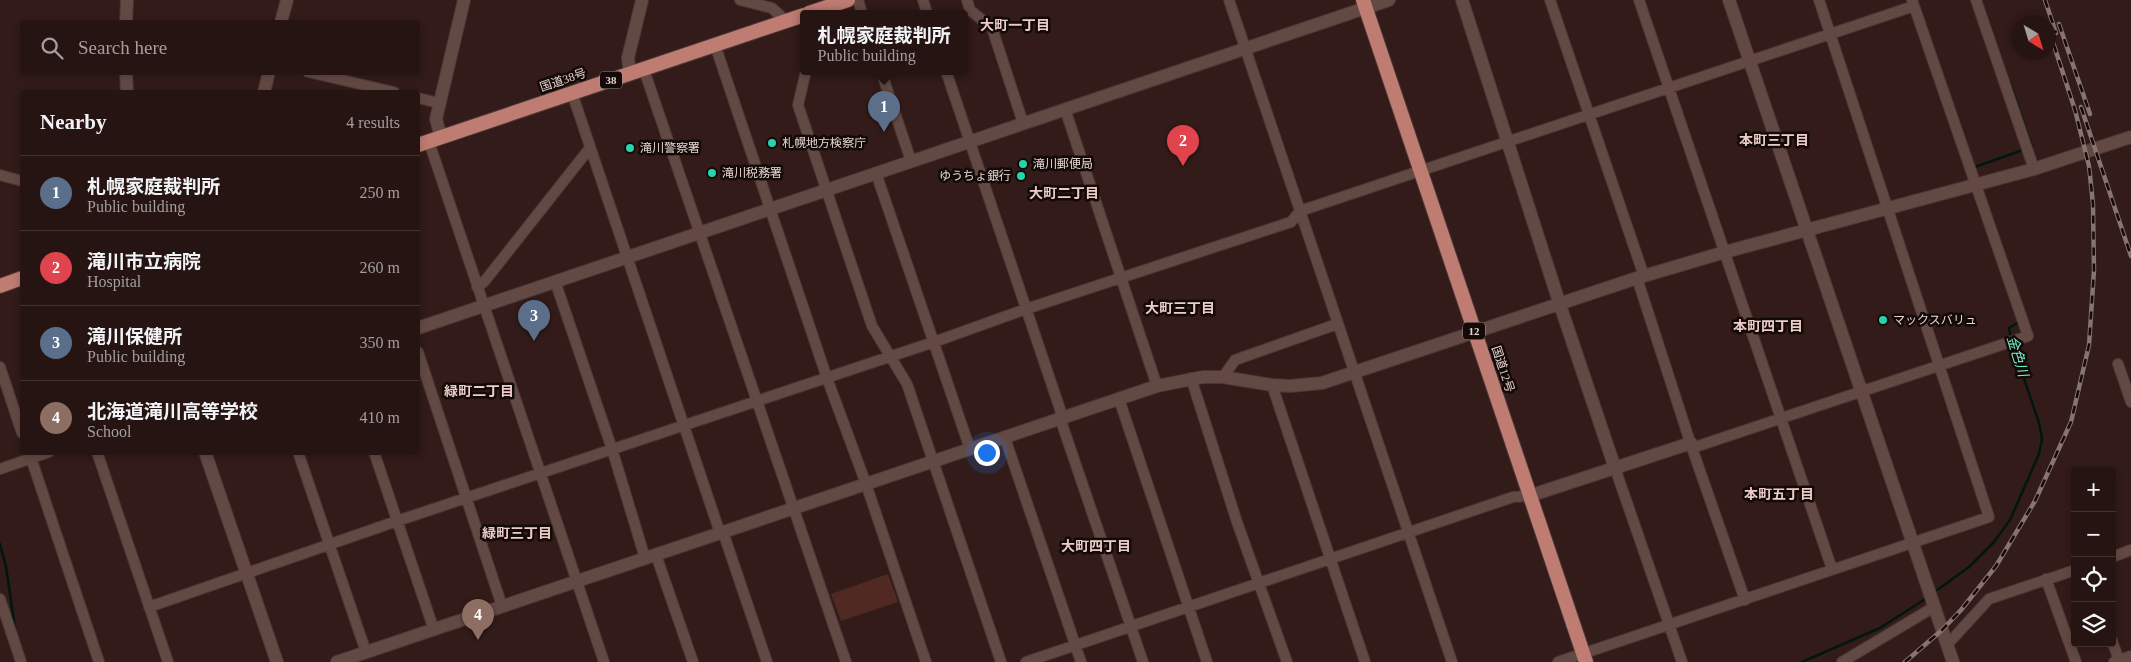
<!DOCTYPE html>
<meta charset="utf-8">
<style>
:root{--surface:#261412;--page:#322120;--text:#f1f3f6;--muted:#a49e9f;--line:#423332;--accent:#7c3aed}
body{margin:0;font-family:"Times New Roman","Noto Sans JP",serif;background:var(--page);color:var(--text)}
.controls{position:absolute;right:15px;bottom:15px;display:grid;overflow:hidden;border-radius:5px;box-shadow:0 2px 8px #0003}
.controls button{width:45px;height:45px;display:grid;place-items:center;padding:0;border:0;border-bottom:1px solid var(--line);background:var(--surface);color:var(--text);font:25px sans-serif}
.compass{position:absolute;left:2011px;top:15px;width:45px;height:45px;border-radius:50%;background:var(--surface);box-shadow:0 2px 8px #0003;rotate:142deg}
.you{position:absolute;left:986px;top:452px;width:18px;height:18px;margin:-12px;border:4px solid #fff;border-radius:50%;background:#1a73e8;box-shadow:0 0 0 8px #1a73e833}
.badge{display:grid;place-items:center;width:32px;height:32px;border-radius:50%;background:var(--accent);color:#fff;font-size:16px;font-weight:700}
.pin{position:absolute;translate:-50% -41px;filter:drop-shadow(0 1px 2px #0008)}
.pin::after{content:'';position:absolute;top:26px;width:18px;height:15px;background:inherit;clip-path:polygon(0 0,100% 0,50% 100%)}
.popup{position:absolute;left:800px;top:10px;width:168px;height:65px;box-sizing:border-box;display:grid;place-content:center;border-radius:5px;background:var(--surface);filter:drop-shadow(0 1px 4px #0005);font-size:16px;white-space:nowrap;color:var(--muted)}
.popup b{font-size:19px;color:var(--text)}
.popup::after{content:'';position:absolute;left:50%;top:100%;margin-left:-10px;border:10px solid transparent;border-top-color:var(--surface)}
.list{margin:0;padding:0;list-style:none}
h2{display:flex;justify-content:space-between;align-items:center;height:65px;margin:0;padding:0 20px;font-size:21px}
h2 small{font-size:16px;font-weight:400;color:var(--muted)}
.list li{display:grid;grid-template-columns:32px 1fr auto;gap:15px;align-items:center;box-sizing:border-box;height:75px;padding:0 20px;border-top:1px solid var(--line)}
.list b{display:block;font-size:19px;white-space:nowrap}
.list p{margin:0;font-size:16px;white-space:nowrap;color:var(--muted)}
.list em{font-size:16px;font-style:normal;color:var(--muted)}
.icon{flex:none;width:28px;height:28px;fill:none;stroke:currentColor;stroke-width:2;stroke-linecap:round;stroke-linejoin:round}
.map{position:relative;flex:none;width:2131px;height:662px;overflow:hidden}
.search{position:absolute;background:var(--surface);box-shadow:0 2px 8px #0003;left:20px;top:20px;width:400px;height:55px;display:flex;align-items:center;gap:12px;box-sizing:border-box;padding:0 18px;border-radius:5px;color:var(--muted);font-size:19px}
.panel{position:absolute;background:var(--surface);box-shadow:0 2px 8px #0003;left:20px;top:90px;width:400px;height:365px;border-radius:5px}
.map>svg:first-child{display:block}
.green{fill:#502923}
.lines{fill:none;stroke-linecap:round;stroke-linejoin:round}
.stream{stroke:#001710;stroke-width:2.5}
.minor-casing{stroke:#4a3735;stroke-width:12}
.tertiary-casing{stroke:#4a3735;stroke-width:14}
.trunk-casing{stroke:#4a3735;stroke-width:16}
.minor{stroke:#634944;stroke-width:10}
.tertiary{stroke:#634944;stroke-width:12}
.trunk{stroke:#be7c72;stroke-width:14}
.rail-casing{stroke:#877370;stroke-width:4.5}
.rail{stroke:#130907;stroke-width:2.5;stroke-dasharray:8;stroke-linecap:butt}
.poi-dot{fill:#26d5ae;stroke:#130907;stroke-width:2}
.labels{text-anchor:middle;stroke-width:5;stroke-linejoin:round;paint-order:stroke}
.shield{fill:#130907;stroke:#a69895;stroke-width:1}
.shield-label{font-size:11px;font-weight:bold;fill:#e5d5d2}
.street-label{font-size:12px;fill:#e5d5d2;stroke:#130907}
.poi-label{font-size:12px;fill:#e5d5d2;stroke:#130907;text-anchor:start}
.neighbourhood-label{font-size:14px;font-weight:bold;fill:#ebcbc6;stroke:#130907}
.water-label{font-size:14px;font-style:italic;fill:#73f3cf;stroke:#130907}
</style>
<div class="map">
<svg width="2131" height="662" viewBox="0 0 2131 662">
<rect width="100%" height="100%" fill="#321b18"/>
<path class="green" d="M888 574 898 602 841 621 831 594Z"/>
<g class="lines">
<path class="stream" d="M2010 83 2032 147 2029 148
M1972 168 2023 150
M2011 338 2009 328 2019 322
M0 544 6 567 15 628
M1933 593 1969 567 1994 542 2010 520 2039 454 2042 439 2039 423 2012 343
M1802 662 1880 628 1927 598"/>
<defs>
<path id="minor" d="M740 0 772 8 786 21
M858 0 862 13
M923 0 927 13
M967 0 970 10 992 28 1023 123
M1229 0 1452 662
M1550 0 1644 276
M1639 0 1832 569
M1976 0 2034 169
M715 45 827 378 866 484 926 662
M644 70 846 662
M806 71 798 105 872 326 907 384 1001 662
M881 71 911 161
M946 71 1060 409 1063 427 1143 662
M308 72 394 92
M572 93 720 533
M418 98 439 103
M1065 109 1157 386
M429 142 604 662
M876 173 970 449
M0 175 22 181
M1637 278 1692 448 1745 600
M555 281 612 449 645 558
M477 287 484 282 589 149
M418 352 502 606
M2118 364 2131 402
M0 367 22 433
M1223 377 1235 360 1337 324
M1191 378 1237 522 1287 662
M1272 385 1365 662
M1119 399 1207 662
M1005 438 1081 662
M1692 448 2028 336 1912 0
M29 452 99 662
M97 452 168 662
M298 452 366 652
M374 452 434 630
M1615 468 1682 662
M0 469 49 452
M723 532 767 662
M656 555 693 662
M2112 557 2131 550
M2046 579 2076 662
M0 599 21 662
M149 607 397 521 934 342 1026 309 1291 222 1300 211 1914 6
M2112 641 2119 660
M1947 645 1989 599 2075 570
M1026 662 1513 497 1529 496
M1558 662 1989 517 1819 0
M1842 662 1934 607
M2114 662 2131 656"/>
<path id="tertiary" d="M1462 0 1560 305 1615 468
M1729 0 1953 662
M126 22 127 0
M281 22 287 0
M126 72 127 92
M630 74 628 58 642 0
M264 92 269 72
M441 137 436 119 464 0
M418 328 1389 0
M205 452 277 662
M1529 496 1691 443
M337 662 1157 386 1203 377H1223L1272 385 1290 386 1322 383 1637 278 1725 252 2034 169 2131 137"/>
<path id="trunk" d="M1363 0 1586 662
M809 13 848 0
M418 145 804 15
M0 286 22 278"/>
</defs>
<use href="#minor" class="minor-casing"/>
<use href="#tertiary" class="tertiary-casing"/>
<use href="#trunk" class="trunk-casing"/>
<use href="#minor" class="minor"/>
<use href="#tertiary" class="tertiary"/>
<use href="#trunk" class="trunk"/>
<defs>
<path id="rail" d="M2045 0 2056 33
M2059 24 2090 114
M2081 107 2131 256
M1905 662 1942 630 1961 610 1996 566 2035 501 2071 422 2089 345 2094 270 2093 204 2089 166 2075 110 2048 27"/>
</defs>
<use href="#rail" class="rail-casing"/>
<use href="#rail" class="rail"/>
</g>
<g class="poi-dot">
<circle cx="772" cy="143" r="5"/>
<circle cx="630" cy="148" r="5"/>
<circle cx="1023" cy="164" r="5"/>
<circle cx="712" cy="173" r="5"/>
<circle cx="1021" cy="176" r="5"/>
<circle cx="1883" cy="320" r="5"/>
</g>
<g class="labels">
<g class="shield">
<rect x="600" y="71.5" width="22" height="17" rx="4"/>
<rect x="1463" y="322.5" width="22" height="17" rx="4"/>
</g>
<g class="shield-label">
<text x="611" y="84">38</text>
<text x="1474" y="335">12</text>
</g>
<g class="street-label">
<text transform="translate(563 80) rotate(-19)" y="4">国道38号</text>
<text transform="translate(1503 369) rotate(72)" y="4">国道12号</text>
</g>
<g class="poi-label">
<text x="782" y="147">札幌地方検察庁</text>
<text x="640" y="152">滝川警察署</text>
<text x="1033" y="168">滝川郵便局</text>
<text x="722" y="177">滝川税務署</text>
<text x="1011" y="180" text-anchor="end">ゆうちょ銀行</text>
<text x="1893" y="324">マックスバリュ</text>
</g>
<g class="neighbourhood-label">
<text x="1015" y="30">大町一丁目</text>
<text x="1774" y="145">本町三丁目</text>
<text x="1064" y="198">大町二丁目</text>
<text x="1180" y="313">大町三丁目</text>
<text x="1768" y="331">本町四丁目</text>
<text x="479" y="396">緑町二丁目</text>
<text x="1779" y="499">本町五丁目</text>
<text x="517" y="538">緑町三丁目</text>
<text x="1096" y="551">大町四丁目</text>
</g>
<g class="water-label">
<text transform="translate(2018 356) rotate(73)" y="5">金色川</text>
</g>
</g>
</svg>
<div class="controls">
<button>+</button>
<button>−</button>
<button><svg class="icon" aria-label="locate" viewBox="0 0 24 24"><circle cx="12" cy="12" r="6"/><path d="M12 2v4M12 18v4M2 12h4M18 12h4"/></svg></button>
<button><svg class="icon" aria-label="layers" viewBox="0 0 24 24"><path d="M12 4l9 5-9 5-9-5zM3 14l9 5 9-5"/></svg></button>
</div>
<svg class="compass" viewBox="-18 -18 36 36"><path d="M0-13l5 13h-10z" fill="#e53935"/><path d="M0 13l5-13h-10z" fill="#a49e9f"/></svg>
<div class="you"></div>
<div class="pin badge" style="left:884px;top:132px;background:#5c6f8a">1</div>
<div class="popup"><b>札幌家庭裁判所</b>Public building</div>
<div class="pin badge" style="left:1183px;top:166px;background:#e0444e">2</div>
<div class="pin badge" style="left:534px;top:341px;background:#5c6f8a">3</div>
<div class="pin badge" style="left:478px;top:640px;background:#8d6e63">4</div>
<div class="search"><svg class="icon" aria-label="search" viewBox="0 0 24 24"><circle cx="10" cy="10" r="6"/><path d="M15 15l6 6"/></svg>Search here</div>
<section class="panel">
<h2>Nearby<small>4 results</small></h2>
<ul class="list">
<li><span class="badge" style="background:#5c6f8a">1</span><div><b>札幌家庭裁判所</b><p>Public building</p></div><em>250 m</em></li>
<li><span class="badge" style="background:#e0444e">2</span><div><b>滝川市立病院</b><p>Hospital</p></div><em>260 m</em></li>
<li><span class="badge" style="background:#5c6f8a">3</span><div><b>滝川保健所</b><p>Public building</p></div><em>350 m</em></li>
<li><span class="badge" style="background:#8d6e63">4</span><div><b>北海道滝川高等学校</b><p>School</p></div><em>410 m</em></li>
</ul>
</section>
</div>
